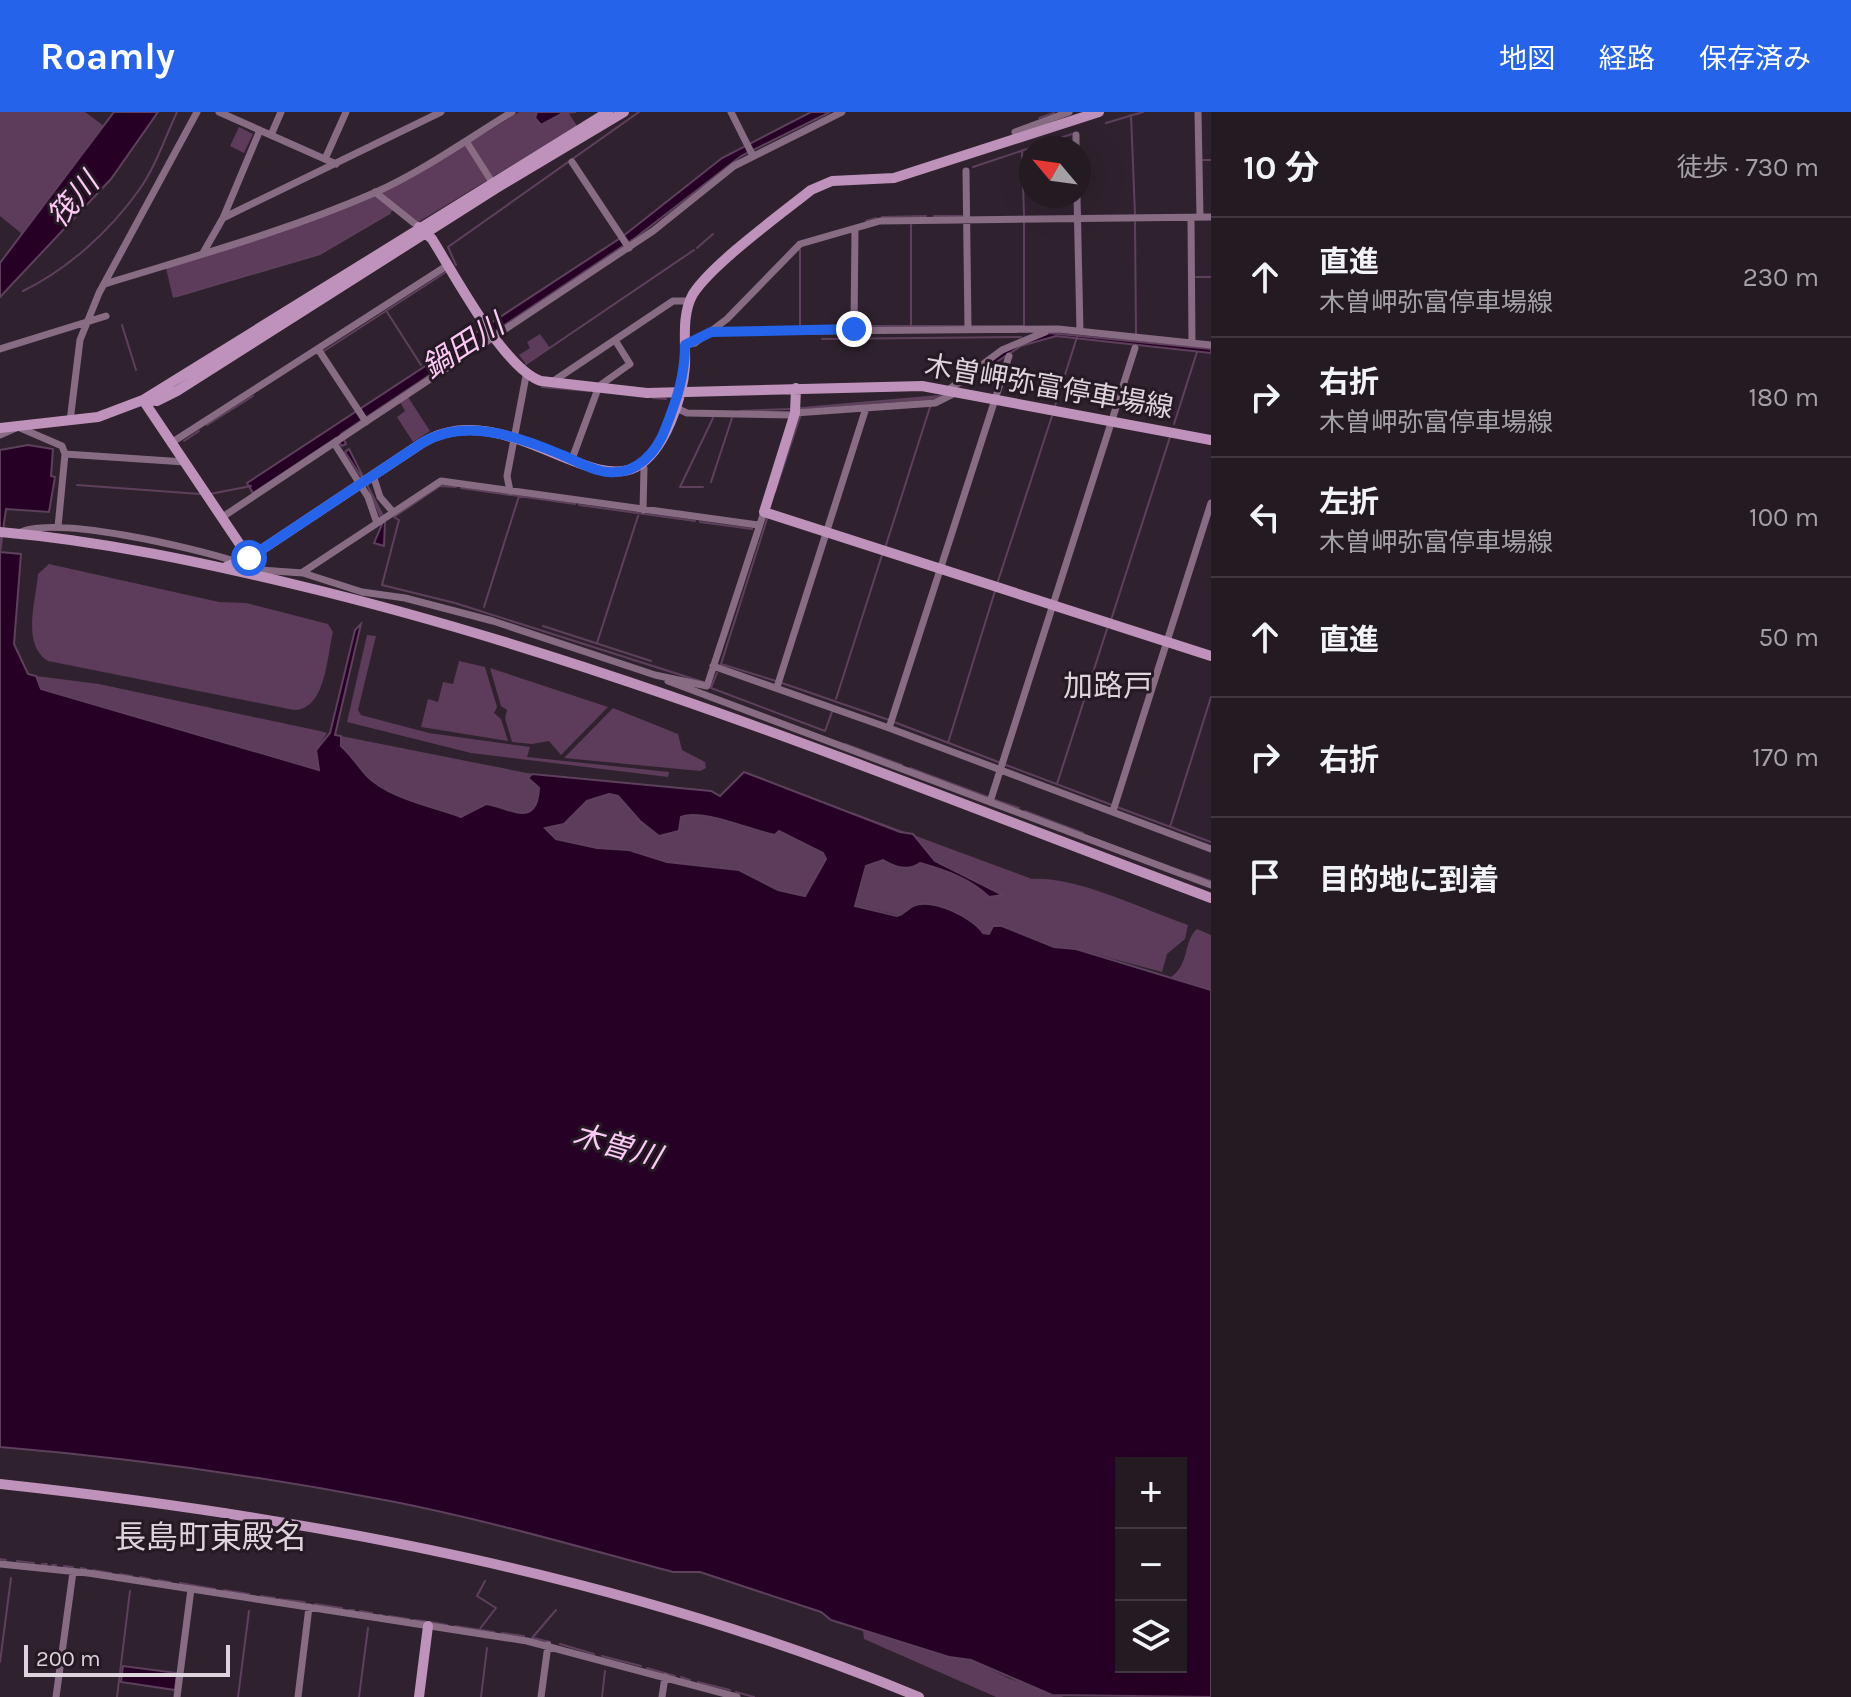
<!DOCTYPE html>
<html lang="ja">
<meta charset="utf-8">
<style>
:root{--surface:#231a22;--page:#2b232a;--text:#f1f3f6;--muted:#a3a1a5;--line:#403840;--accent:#2563eb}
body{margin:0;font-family:Karla,"Noto Sans JP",sans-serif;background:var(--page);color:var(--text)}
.controls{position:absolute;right:24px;bottom:24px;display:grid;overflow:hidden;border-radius:0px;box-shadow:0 8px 32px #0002}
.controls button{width:72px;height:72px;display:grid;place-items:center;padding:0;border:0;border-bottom:2px solid var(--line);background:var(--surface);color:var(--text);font:40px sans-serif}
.compass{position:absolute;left:1019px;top:24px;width:72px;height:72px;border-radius:50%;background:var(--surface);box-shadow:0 8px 32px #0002;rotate:299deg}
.scale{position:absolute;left:24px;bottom:20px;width:206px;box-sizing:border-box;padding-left:8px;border:4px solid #ded5dc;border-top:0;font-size:22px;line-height:28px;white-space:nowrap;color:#ded5dc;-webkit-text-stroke:6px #251924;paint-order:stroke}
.stop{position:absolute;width:24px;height:24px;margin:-18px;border:6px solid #2563eb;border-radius:50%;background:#fff}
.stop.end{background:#2563eb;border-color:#fff;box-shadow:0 2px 8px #0008}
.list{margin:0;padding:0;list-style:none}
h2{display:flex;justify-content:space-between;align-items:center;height:104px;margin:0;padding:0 32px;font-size:34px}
h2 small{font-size:26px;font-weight:400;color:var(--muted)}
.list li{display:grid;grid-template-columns:52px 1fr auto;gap:24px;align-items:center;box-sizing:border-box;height:120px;padding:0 32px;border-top:2px solid var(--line)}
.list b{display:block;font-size:30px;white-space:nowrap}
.list p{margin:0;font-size:26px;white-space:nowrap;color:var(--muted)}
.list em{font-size:26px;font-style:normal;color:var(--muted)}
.icon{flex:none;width:44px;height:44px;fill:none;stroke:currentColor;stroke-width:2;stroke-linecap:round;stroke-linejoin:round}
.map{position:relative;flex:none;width:1211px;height:1585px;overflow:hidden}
header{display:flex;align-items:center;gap:48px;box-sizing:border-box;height:112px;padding:0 40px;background:var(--accent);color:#fff}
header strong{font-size:38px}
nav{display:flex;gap:44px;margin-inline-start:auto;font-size:28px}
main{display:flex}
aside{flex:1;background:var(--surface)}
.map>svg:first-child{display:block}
.green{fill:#5d3b5a}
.water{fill:#270026;stroke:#5e405d;stroke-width:2;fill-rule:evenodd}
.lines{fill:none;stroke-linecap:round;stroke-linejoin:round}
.stream{stroke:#5e405d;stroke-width:2}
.street{stroke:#876c84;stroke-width:7}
.secondary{stroke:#be92ba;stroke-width:10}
.route{stroke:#2563eb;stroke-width:10}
.labels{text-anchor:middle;stroke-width:6;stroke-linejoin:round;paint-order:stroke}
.street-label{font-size:28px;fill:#ded5dc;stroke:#251924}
.water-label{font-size:30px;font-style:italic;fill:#fcc8f6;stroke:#251924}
.neighbourhood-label{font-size:30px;fill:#ded5dc;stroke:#251924}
.quarter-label{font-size:32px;fill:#ded5dc;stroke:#251924}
</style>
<header>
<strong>Roamly</strong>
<nav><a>地図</a><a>経路</a><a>保存済み</a></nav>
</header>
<main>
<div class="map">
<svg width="1211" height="1585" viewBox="0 0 1211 1585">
<rect width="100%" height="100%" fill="#2f222e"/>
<path class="green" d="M0 0H85L104 14 22 122 0 104Z
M519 0H568L577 14 412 114 394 98 320 142 173 186 166 156 375 84 422 60Z
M239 15 253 22 244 41 230 34Z
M540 222 550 236 526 252 519 243 530 236 527 230Z
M408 285 430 319 413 330 397 305 405 299 400 290Z
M49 452 219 490 246 491 328 512 333 520C327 544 326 598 294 598L48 549C21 532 36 489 38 462Z
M367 523 376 524 358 598 361 603 429 621 530 635 527 645 669 660 668 665 471 641 347 610Z
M459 549 485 555 497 595 494 601 501 607 508 629 421 615 428 587 438 590 443 570 453 572Z
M490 556 608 595 561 643 549 629 532 632 512 630 505 606 507 598 501 594Z
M36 564 99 572 320 619 327 621 316 638 320 658 41 577Z
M613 596 678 622 682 638 705 650 706 656 700 659 564 646Z
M341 624 532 662 711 679 720 684 738 666 832 731 815 786 509 724 347 666Z
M851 700 1032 767C1077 764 1144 798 1188 813L1185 827 1167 842 1162 860 1076 837 1060 838 848 792Z
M1197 817 1211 823V878L1172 868 1171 865C1190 852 1183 829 1197 817Z
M863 1518 949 1545 971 1548 1008 1566 1064 1585H996L864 1527Z"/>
<path class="water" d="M114 0H158L111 67 0 185V151Z
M537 0H576L563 1 541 13 535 6Z
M811 0H830L741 44 635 126 341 322 346 332 342 334 336 326 253 381 247 371 622 125 722 46Z
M1049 221 1211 237V241L1056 224 1021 234 941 286 791 297 939 284 1004 239Z
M28 333 53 337 51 364 55 365 49 400 6 397 0 440 21 442 14 532 28 562 36 564 41 577 319 658 316 638 330 621 355 518 361 512 335 623 341 624V634C351 643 358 654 366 663 388 686 431 694 461 705L486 692C509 695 537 718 539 676L528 666 532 662 711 679 720 684 744 660 900 720 913 722 935 749 1003 783 989 785C971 767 945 758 920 751 908 760 895 755 883 748L866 754 855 794 897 804C906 802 906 797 913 794 933 785 975 807 983 821L989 822 993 814H1002L1054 835 1076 837 1211 878V1585L1052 1583 971 1548 949 1545 831 1508 821 1500 700 1460H673C579 1435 487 1408 390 1389 260 1364 132 1346 0 1335V338ZM609 682 618 684 640 709 659 724 679 719 681 705C702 696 750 718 775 723L779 719 823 741 826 747 805 784 778 778 739 758 667 750 629 738 597 736 556 727 545 716 564 712 587 689ZM1121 1351H1181V1555H1121Z
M349 337 385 408 384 434 374 431 383 410 368 375 345 340Z
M123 1554 177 1561 175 1578 121 1570Z"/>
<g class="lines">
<path class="stream" d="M1131 3 1135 102
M1039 6 1054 1
M1106 11 1143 0
M1022 40 1024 103
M1203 48H1211
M973 55 1072 22
M934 104H962
M882 105 926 104
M866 109 876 106
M1135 110 1136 223
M697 136 713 122
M800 138V215L850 214
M456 153 448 135 639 0
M1196 165H1211
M23 179C68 157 109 120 139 78 155 56 165 26 177 0
M177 184 320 142 390 101
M387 200 421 253
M122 213 136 258
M858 214H964
M911 214V113
M972 214H1024V111
M822 227 1021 225
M324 239 446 160
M526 252 694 138
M542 275 589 279
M653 286 666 287
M1055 294 1077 225
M740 299 790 297
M1174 312 1197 240
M207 313 253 284
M184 329 199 319
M711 370 732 306
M77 373 200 382
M456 375 440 374 394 405 399 408 382 473 455 491 703 570
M703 375H680L713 306
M461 376 575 392
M775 380 801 302
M210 382 251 374
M579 393 695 409
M767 407 721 552 776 569
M700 410 752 417
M886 433 930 295
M998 469 1052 304
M484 495 519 384
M1111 508 1170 325
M543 514 651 549
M597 531 639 401
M717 561 711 576 825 619 832 600
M782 571 889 608
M836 587 882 443
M894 610 1001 651
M948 631 995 479
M845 632 902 653
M1006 653 1112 693
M910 656 988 685
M1057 672 1107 517
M995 688 1019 696
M1117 695 1211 730
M1025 699 1083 721
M1170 715 1211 585
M1189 761 1211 769
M0 1447 6 1448
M17 1449 34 1451
M42 1452H47
M52 1453H56
M64 1454 73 1455
M81 1456 86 1457
M93 1458 111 1461
M120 1462 132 1464
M140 1465 150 1467
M158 1468 170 1470
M180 1471 215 1477
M224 1478 249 1482
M261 1484 275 1486
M278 1487 305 1490
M315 1492 342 1496
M349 1498H354
M360 1499 372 1501
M379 1503H382
M389 1504 409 1507
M414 1508 425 1509
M431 1510 447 1513
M455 1514 494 1520
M479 1518 496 1496 477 1484 485 1469
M502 1521 524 1524
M532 1526 556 1498
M533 1526 550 1530
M560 1532 594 1542
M602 1544 641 1554
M0 1550 11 1466
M647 1556 675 1564
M681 1565 690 1568
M698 1570 730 1578
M736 1580 754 1585
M117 1585 130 1479
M238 1585 249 1499
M359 1585 368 1516
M481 1585 487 1536
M602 1585 605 1559"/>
<path class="street" d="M219 0 336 52
M731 0 753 44
M1198 0 1200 105
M271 23 281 0
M1076 23V36
M1017 27 1015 20 1069 0
M466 29 492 70
M325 47 346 0
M572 50 629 136
M966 59 968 216
M375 80 419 115
M1077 84 1080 219
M223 106 260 18
M1191 106 1192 231
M203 141 223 106 441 0
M105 172C195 144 287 119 374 81 423 59 466 28 512 0
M854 217 855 117
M711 220 1058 217 1211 233
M685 233 695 231 727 207 800 132 880 109 1211 105
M0 237 106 204
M318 237 366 310
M552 270 673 189H689
M948 278 1002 238 1045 220
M674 295 687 301 794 303
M795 301 935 291 957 280
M70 309 80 228 99 181 197 0
M0 323 18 315 62 334 65 342 58 415
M171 331 448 153
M334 331 368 385 377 411
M65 342 185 350
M572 347 599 274 630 252 615 228
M641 352 644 356 643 398
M373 363 380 385 393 400
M510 379 507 364 526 264
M221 406 653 119 734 54 842 0
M17 422C50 401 198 437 237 450
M245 457 303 461 362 480 405 486 493 509 655 563 707 574 764 400
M303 460 441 369 758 413
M713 554 889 616 1211 737
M668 569 1211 773
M777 575 866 296
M889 616 1009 244
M990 690 1135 236
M1113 699 1211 391
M0 1452 88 1461 527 1529 737 1585
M56 1585 73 1460
M177 1585 191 1477
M298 1585 309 1495
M541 1585 548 1533
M662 1585 665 1565"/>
<path class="secondary" d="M419 115 432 127C454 162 504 257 541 269L647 281 922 274 1211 328
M796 276 795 301 764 400 1211 544
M143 288 157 289 177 279 495 77 624 0
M143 288 249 446
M0 316 98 305 143 288 608 0
M0 420C103 429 201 450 301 474 614 549 911 674 1211 786
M226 455 249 446 422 331C499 284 586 381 636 355 665 340 683 284 685 254 686 231 681 203 693 182 712 152 781 102 811 78L832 69 894 66 1099 0
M0 1372C314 1406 626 1464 919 1585
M419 1585 428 1514"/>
</g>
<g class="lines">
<path class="route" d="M249 446 422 331C465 305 520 325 562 343 577 349 593 359 608 360 637 363 657 340 666 315 677 287 685 263 685 233L711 220 854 217"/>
</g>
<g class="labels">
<g class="street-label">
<text transform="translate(1049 274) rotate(10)" y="10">木曽岬弥富停車場線</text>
</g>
<g class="water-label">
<text transform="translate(73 88) rotate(-49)" y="10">筏川</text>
<text transform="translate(463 234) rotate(-33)" y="10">鍋田川</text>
<text transform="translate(617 1034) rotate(16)" y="10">木曽川</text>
</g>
<g class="neighbourhood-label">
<text x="1108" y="584">加路戸</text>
</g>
<g class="quarter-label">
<text x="210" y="1436">長島町東殿名</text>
</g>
</g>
</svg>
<div class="controls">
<button>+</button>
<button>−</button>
<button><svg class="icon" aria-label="layers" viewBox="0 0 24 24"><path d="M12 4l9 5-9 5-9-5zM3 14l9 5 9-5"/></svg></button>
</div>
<svg class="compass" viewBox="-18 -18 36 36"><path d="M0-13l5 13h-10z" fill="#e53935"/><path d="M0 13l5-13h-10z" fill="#a3a1a5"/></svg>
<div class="scale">200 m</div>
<div class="stop" style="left:249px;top:446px"></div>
<div class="stop end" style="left:854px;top:217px"></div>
</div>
<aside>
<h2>10 分<small>徒歩 · 730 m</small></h2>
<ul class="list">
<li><svg class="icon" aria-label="ahead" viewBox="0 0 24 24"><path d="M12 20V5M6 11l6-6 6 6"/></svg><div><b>直進</b><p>木曽岬弥富停車場線</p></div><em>230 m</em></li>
<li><svg class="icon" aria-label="right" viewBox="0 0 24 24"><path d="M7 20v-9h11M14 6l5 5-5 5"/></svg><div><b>右折</b><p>木曽岬弥富停車場線</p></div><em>180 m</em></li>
<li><svg class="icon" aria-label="left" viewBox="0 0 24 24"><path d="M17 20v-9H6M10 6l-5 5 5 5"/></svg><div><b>左折</b><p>木曽岬弥富停車場線</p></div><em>100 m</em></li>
<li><svg class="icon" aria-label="ahead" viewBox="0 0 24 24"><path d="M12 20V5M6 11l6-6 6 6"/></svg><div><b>直進</b></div><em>50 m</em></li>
<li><svg class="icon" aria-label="right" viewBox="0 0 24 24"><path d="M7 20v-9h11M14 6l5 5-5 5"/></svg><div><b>右折</b></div><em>170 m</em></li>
<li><svg class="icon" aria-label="arrive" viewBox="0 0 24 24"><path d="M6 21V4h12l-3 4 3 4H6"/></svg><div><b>目的地に到着</b></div></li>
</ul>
</aside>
</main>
